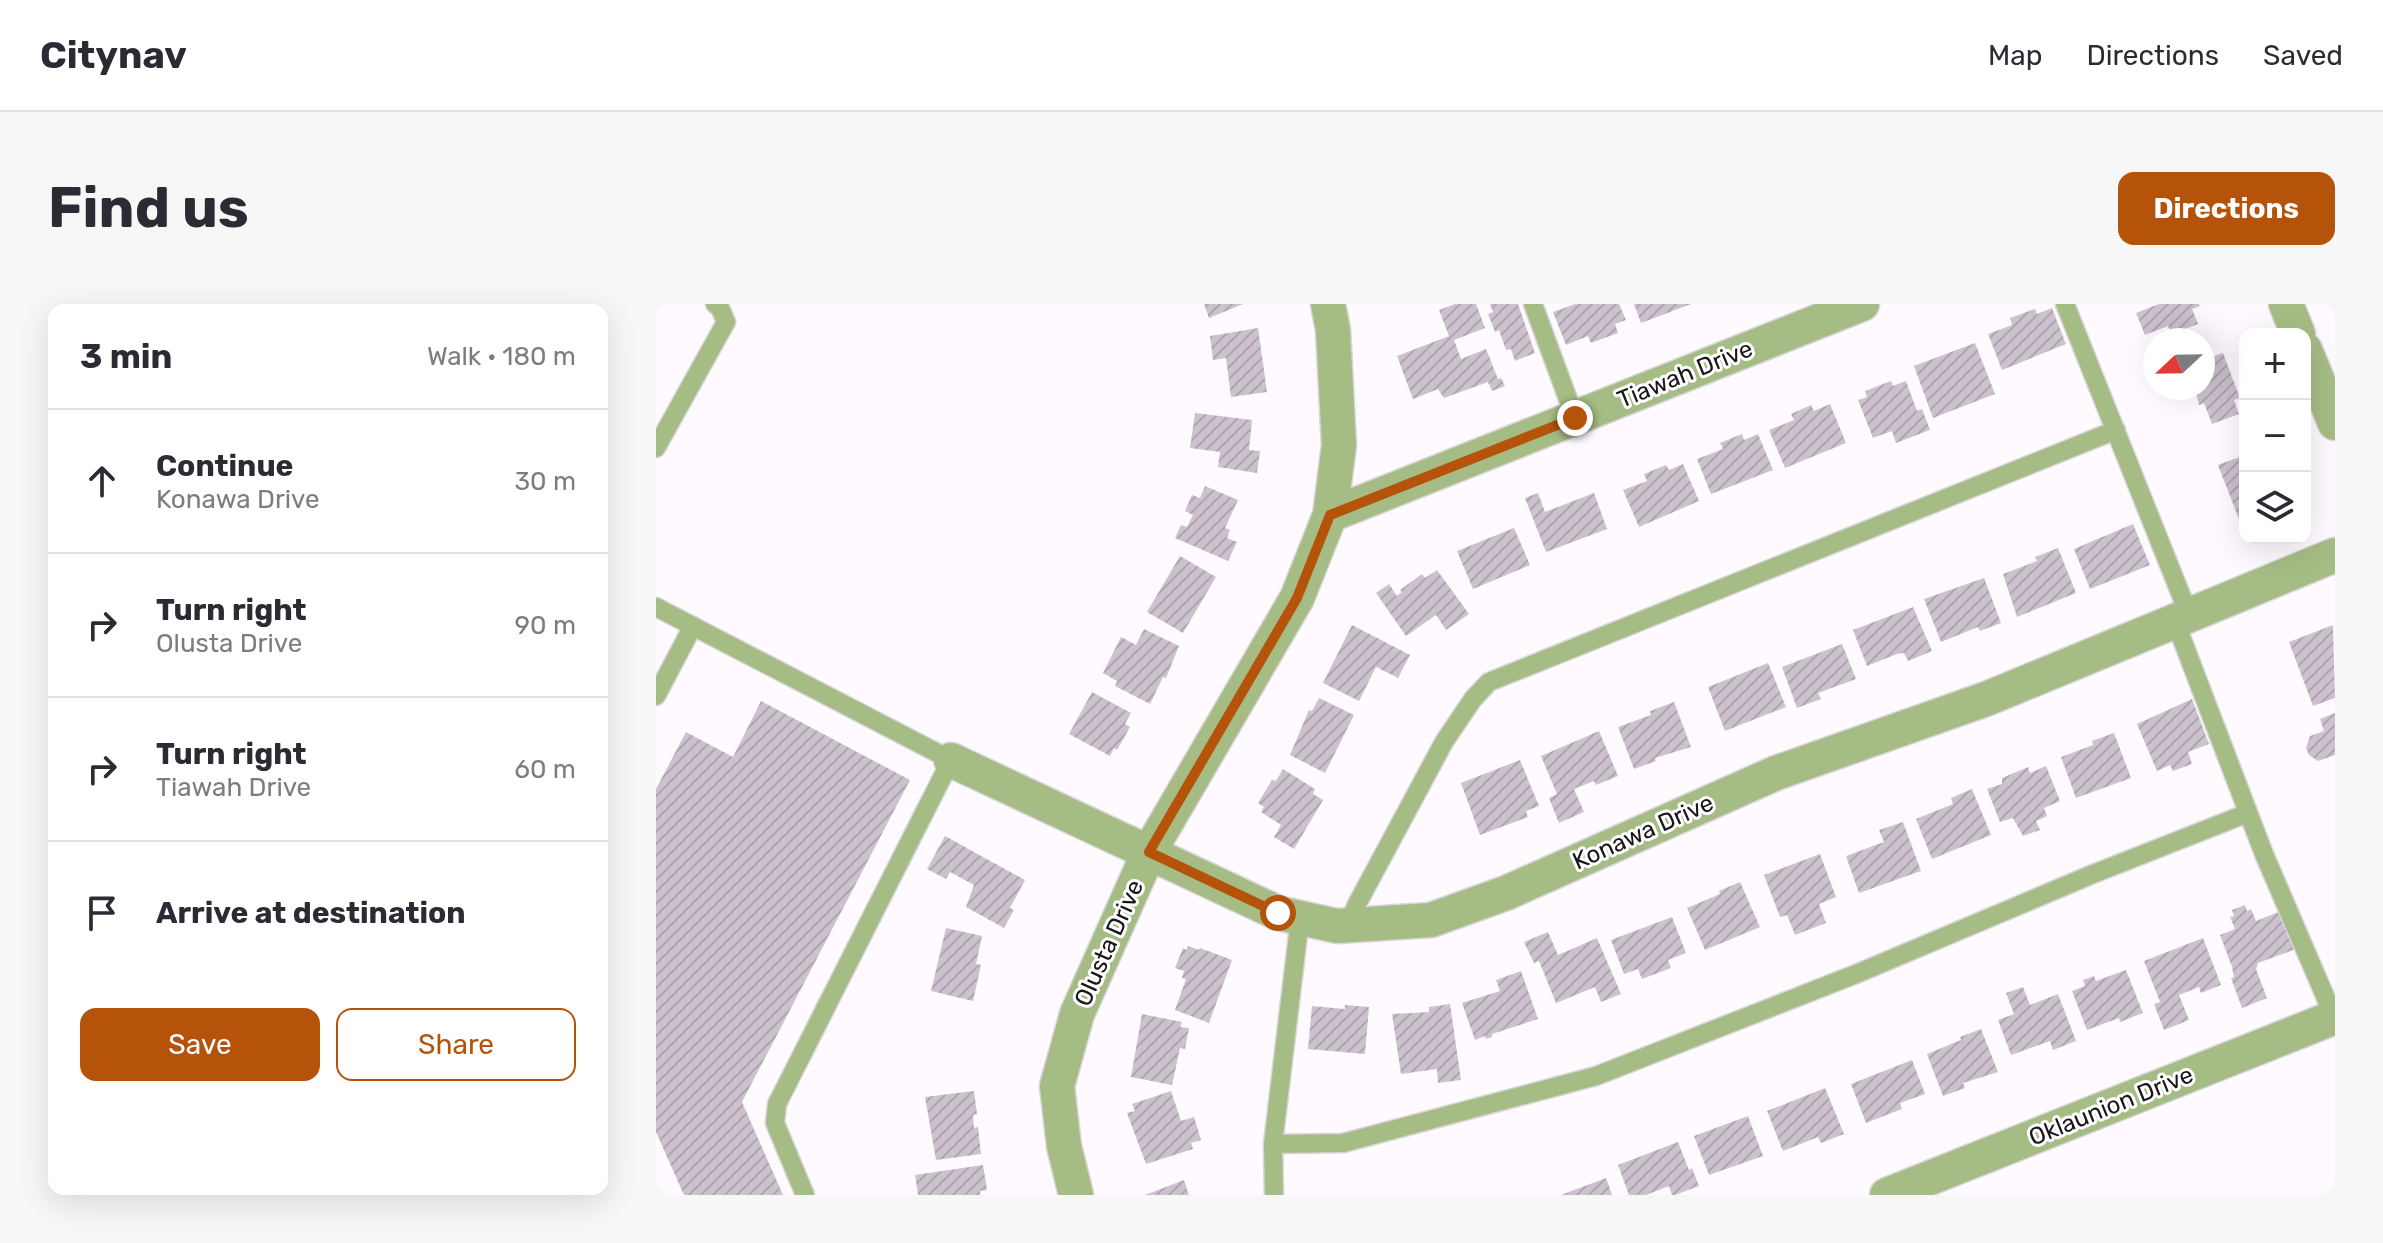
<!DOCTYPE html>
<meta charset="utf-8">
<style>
:root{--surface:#fff;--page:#f7f7f7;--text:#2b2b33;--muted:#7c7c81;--line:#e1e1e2;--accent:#b45309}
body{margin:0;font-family:Rubik,sans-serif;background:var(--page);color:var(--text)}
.controls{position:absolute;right:24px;top:24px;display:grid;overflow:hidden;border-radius:16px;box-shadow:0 8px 32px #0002}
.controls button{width:72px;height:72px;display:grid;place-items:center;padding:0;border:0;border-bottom:2px solid var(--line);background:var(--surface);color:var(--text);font:40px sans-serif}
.compass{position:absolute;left:1487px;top:24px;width:72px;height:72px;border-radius:50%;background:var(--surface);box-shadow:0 8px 32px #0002;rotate:248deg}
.stop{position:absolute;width:24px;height:24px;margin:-18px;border:6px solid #b45309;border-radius:50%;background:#fff}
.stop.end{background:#b45309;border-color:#fff;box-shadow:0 2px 8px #0008}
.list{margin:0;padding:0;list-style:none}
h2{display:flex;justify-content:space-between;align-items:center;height:104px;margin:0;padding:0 32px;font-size:34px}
h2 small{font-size:26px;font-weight:400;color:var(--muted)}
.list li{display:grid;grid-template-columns:52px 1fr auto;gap:24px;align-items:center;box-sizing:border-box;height:144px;padding:0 32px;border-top:2px solid var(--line)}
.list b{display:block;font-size:30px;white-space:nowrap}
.list p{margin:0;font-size:26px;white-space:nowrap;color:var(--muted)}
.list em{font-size:26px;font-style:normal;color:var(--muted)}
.actions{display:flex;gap:16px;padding:24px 32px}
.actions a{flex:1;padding:18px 0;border:2px solid var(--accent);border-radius:16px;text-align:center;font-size:28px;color:var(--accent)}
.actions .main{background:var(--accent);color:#fff}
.icon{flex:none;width:44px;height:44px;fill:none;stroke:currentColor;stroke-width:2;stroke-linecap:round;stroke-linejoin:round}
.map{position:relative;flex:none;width:1679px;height:891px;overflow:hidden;border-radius:16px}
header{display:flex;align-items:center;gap:48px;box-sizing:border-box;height:112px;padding:0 40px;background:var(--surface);border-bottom:2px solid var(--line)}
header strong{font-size:38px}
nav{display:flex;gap:44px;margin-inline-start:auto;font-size:28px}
.intro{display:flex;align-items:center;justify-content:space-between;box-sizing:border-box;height:192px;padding:0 48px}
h1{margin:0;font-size:56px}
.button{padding:20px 36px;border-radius:16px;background:var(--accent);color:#fff;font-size:28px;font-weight:700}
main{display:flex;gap:48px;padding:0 48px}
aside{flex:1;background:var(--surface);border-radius:16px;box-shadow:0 8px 32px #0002}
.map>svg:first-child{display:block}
.building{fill:url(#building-hatch)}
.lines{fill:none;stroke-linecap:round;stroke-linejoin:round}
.service-casing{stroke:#d9d5da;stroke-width:21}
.minor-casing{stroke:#d9d5da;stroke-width:37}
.service{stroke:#a5bd84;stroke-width:18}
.minor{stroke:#a5bd84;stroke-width:34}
.route{stroke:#b45309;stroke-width:10}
.labels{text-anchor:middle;stroke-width:6;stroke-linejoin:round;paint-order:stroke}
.street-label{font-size:24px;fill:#191519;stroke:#fff}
</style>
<header>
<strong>Citynav</strong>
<nav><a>Map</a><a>Directions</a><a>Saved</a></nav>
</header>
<div class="intro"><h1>Find us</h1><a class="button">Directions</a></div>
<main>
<aside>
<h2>3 min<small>Walk · 180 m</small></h2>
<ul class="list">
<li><svg class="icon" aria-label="ahead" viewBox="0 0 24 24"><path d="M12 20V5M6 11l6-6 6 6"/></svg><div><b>Continue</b><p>Konawa Drive</p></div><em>30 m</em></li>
<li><svg class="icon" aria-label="right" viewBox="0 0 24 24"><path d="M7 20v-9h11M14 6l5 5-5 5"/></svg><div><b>Turn right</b><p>Olusta Drive</p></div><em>90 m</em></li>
<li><svg class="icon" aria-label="right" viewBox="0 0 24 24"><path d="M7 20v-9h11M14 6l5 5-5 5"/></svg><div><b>Turn right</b><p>Tiawah Drive</p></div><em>60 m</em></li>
<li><svg class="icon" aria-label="arrive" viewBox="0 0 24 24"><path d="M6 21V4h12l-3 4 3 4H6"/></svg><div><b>Arrive at destination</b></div></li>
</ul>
<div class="actions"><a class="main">Save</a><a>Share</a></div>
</aside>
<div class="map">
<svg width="1679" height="891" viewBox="0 0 1679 891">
<defs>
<pattern id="building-hatch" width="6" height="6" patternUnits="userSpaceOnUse" patternTransform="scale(2)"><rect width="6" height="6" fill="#ccc2ce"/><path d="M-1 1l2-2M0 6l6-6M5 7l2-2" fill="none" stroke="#afa6b0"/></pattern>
</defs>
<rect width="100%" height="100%" fill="#fefaff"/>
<path class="building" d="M548 0H587L553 14Z
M799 0H820L829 24 798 36 805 55 830 45 842 75 845 74 849 82 836 87 832 78 788 94 782 85 757 95 741 52 793 32 783 6Z
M834 0H862L879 49 859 57 855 45 850 46 843 26 839 28 832 10 837 8Z
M919 0H963L970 16 959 20 962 29 935 39 932 32 910 41 897 8Z
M978 0H1035L985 19Z
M1503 0H1543L1544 2 1536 5 1542 20 1516 30 1512 22 1489 31 1480 9Z
M1396 4 1410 40 1346 66 1332 30 1356 21 1354 14 1379 5 1381 10Z
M602 24 611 88 575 93 570 54 557 56 554 32Z
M1319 39 1339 90 1277 114 1258 62Z
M1567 49 1584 94 1578 96 1583 110 1556 120 1548 99 1543 101 1539 84H1547V56Z
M1235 77 1237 82 1250 77 1261 107 1266 105 1274 126 1240 139 1236 127 1217 134 1202 96 1211 93 1209 87Z
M1174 100 1190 139 1129 164 1113 126 1138 116 1135 110 1155 101 1158 107Z
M539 109 596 116 593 146 604 147 601 169 562 163 564 148 534 144Z
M1086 130 1088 136 1102 130 1117 166 1055 190 1041 155 1067 145 1064 139Z
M1589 151V222L1586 223 1562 161Z
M1027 160 1043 197 983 223 967 186 991 177 988 170 1010 161 1013 166Z
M549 182 582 196 569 224 574 226 571 234 581 238 572 257 519 234 525 221 531 223 537 211 529 207 536 191 544 194Z
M882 189 889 208 938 189 951 225 890 248 869 194Z
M1477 220 1494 261 1434 285 1418 245Z
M858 224 874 261 817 285 801 247Z
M1402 244 1420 289 1361 313 1347 270 1381 257 1379 253Z
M524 252 560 273 527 329 491 308Z
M781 266 813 310 790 326 780 311 750 332 720 289 733 280 741 292 746 288 744 286 766 270 769 274Z
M1328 274 1345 319 1324 327 1322 323 1285 338 1268 295Z
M1257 303 1276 347 1252 357 1248 349 1241 350 1211 362 1197 326Z
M696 321 754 351 742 374 720 363 703 397 667 379Z
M1677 321 1679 394 1657 402 1633 338Z
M488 325 523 342 510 374 507 373 494 400 459 382 461 377 447 369 465 333 480 341Z
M1186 340 1200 375 1162 389 1165 395 1141 404 1126 363Z
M1112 359 1130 403 1069 427 1052 383Z
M436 388 475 409 469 420 474 423 461 446 458 444 454 452 413 430Z
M663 394 698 411 669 469 634 451 653 406 656 407Z
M1536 395 1553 440 1532 448 1536 460 1517 467 1514 461 1501 467 1481 420Z
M105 397 254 476 86 798 127 891H28L0 828V485L30 428 77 453Z
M1018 398 1035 443 999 454 1000 457 978 465 962 423 995 411 994 407Z
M1679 409V451L1662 457 1653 451 1650 444 1654 432 1668 427 1664 415Z
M943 427 962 472 940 481 938 477 918 485 928 508 903 519 893 494 901 490 885 452Z
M1458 429 1475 474 1420 494 1405 453 1437 441 1436 437Z
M864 456 883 502 870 507 872 513 824 531 805 479Z
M1390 462 1404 497 1388 504 1391 512 1380 517 1384 526 1367 532 1357 514 1344 518 1331 485 1346 480V474L1372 463 1374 469Z
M627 465 659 485 657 490 667 496 638 545 618 533 625 521 605 508 608 503 602 499 616 476 620 477Z
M1316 485 1335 531 1276 555 1260 515 1297 500 1295 494Z
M1247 518 1265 567 1203 589 1190 552 1228 538 1223 526Z
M289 532 369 576 354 604 358 606 348 624 310 603 318 581 294 568 290 575 271 565Z
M1164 550 1180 593 1163 600 1170 619 1139 631 1131 611 1124 613 1108 571Z
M1084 578 1104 623 1049 646 1031 604 1064 590 1063 587Z
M1589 601 1591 607 1595 605 1600 617 1625 607 1640 645 1602 659 1600 665 1611 694 1586 704 1575 674 1578 673 1576 663 1564 631 1579 625 1574 613 1578 612 1576 606Z
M1016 613 1030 649 1012 656 1015 664 986 675 982 665 968 670 955 636Z
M290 624 326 632 320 660 325 661 317 697 275 687Z
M892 628 902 651 941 634 965 690 945 698 939 683 900 699 883 657 878 659 868 638Z
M1547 634 1565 681 1545 689 1543 683 1523 691 1533 716 1508 726 1498 700 1504 698 1488 657Z
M532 642 543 646 544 644 576 656 553 719 519 706 530 675 526 674 528 667 519 664 527 644 531 646Z
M1470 666 1487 709 1464 718 1463 714 1431 726 1416 687 1429 682 1427 676 1438 672 1440 677Z
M865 667 882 715 836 730V733L830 735 829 732 819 736 806 699 844 687 840 676Z
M1367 683 1374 701 1402 690 1420 737 1397 746 1394 737 1355 751 1342 716 1358 710 1350 689Z
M794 700 805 776 782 779 781 765 745 770 736 710 773 708V703Z
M689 701 713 703 709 750 652 745 656 702 689 705Z
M486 710 526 718 524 723 533 724 529 745 524 744 516 781 475 773Z
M1325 725 1342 768 1307 779 1309 784 1287 792 1271 750 1305 736 1304 733Z
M1256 756 1269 790 1244 799 1246 805 1210 819 1195 780Z
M1169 784 1188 830 1165 839 1162 833 1127 847 1111 807Z
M318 787 321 810 317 811 318 824 322 823 325 850 280 856 269 793Z
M515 787 525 817 538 813 545 836 535 839 537 845 490 860 471 809 479 807 476 800Z
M1092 812 1107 852 1053 871 1038 832Z
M1022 838 1033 866 1036 864 1043 882 1019 891H1016L1013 882 990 891H973L962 861Z
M327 861 331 886 324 887V891H262L259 871Z
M950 874 956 891H905Z
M528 876 533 891H489Z"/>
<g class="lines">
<defs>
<path id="service" d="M877 0 919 114
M1409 0 1533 311
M0 144 70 18 64 4 59 0
M0 303 295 456 121 800 119 819 149 891
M1519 317 1608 550 1678 713
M0 392 37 322
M644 614 617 840 687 839 940 772 1200 670 1437 570 1592 509
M692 621 701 600 788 438 817 395 833 378 1460 126
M617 840 618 891"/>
<path id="minor" d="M1630 0 1642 30
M1649 46 1679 119
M674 211 1206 0
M295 456 622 609 681 622 775 616 850 589 1120 469 1330 395 1679 251
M420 891 408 842 401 782 421 710 493 548 641 294 674 211 683 141 677 26 672 0
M1231 891 1679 713"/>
</defs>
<use href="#service" class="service-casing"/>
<use href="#minor" class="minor-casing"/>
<use href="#service" class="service"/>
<use href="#minor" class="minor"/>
</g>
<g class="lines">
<path class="route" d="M622 609 493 548 641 294 674 211 919 114"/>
</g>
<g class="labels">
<g class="street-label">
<text transform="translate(1029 70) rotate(-22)" y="8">Tiawah Drive</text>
<text transform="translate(987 528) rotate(-24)" y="8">Konawa Drive</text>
<text transform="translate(453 639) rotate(-66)" y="8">Olusta Drive</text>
<text transform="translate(1455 802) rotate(-22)" y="8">Oklaunion Drive</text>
</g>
</g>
</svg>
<div class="controls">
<button>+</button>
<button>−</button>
<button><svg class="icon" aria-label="layers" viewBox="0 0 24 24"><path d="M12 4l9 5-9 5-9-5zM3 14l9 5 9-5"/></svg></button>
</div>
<svg class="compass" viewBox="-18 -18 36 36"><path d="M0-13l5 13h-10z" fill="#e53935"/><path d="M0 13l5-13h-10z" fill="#7c7c81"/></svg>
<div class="stop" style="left:622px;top:609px"></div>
<div class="stop end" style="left:919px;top:114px"></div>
</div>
</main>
